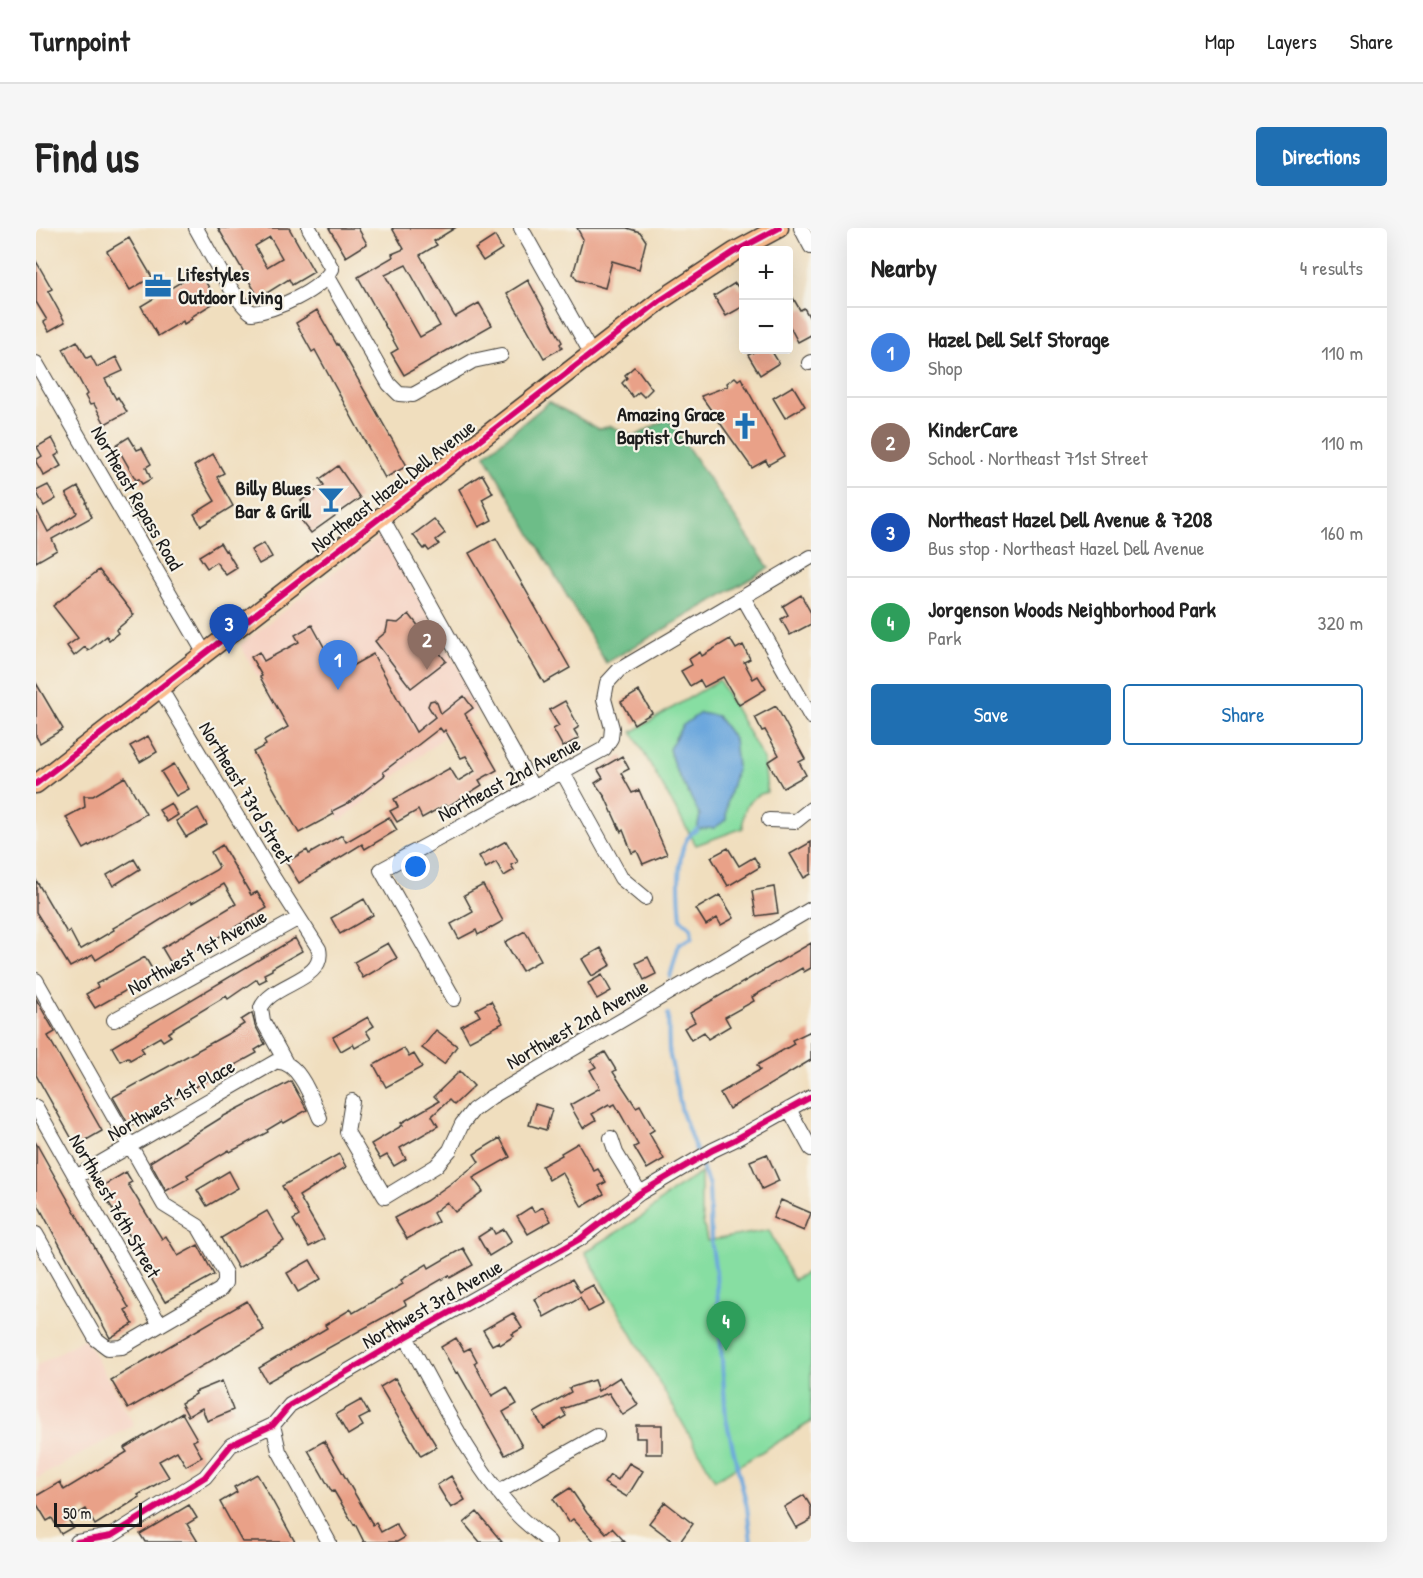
<!DOCTYPE html>
<meta charset="utf-8">
<style>
:root{--surface:#fff;--page:#f6f6f6;--text:#222;--muted:#767676;--line:#e0e0e0;--accent:#1f6fb2}
body{margin:0;font-family:"Patrick Hand",sans-serif;background:var(--page);color:var(--text)}
.controls{position:absolute;right:18px;top:18px;display:grid;overflow:hidden;border-radius:6px;box-shadow:0 6px 24px #0002}
.controls button{width:54px;height:54px;display:grid;place-items:center;padding:0;border:0;border-bottom:2px solid var(--line);background:var(--surface);color:var(--text);font:30px sans-serif}
.scale{position:absolute;left:18px;bottom:15px;width:88px;box-sizing:border-box;padding-left:6px;border:3px solid #1c1c1c;border-top:0;font-size:16px;line-height:21px;white-space:nowrap;color:#1c1c1c;-webkit-text-stroke:4px #f7f3e8;paint-order:stroke}
.you{position:absolute;left:380px;top:639px;width:21px;height:21px;margin:-15px;border:4px solid #fff;border-radius:50%;background:#1a73e8;box-shadow:0 0 0 9px #1a73e833}
.badge{display:grid;place-items:center;width:39px;height:39px;border-radius:50%;background:var(--accent);color:#fff;font-size:20px;font-weight:700}
.pin{position:absolute;translate:-50% -50px;filter:drop-shadow(0 2px 3px #0008)}
.pin::after{content:'';position:absolute;top:32px;width:21px;height:18px;background:inherit;clip-path:polygon(0 0,100% 0,50% 100%)}
.list{margin:0;padding:0;list-style:none}
h2{display:flex;justify-content:space-between;align-items:center;height:78px;margin:0;padding:0 24px;font-size:26px}
h2 small{font-size:20px;font-weight:400;color:var(--muted)}
.list li{display:grid;grid-template-columns:39px 1fr auto;gap:18px;align-items:center;box-sizing:border-box;height:90px;padding:0 24px;border-top:2px solid var(--line)}
.list b{display:block;font-size:22px;white-space:nowrap}
.list p{margin:0;font-size:20px;white-space:nowrap;color:var(--muted)}
.list em{font-size:20px;font-style:normal;color:var(--muted)}
.actions{display:flex;gap:12px;padding:18px 24px}
.actions a{flex:1;padding:14px 0;border:2px solid var(--accent);border-radius:6px;text-align:center;font-size:21px;color:var(--accent)}
.actions .main{background:var(--accent);color:#fff}
.map{position:relative;flex:none;width:775px;height:1314px;overflow:hidden;border-radius:6px}
header{display:flex;align-items:center;gap:36px;box-sizing:border-box;height:84px;padding:0 30px;background:var(--surface);border-bottom:2px solid var(--line)}
header strong{font-size:28px}
nav{display:flex;gap:33px;margin-inline-start:auto;font-size:21px}
.intro{display:flex;align-items:center;justify-content:space-between;box-sizing:border-box;height:144px;padding:0 36px}
h1{margin:0;font-size:42px}
.button{padding:15px 27px;border-radius:6px;background:var(--accent);color:#fff;font-size:21px;font-weight:700}
main{display:flex;gap:36px;padding:0 36px}
aside{flex:1;background:var(--surface);border-radius:6px;box-shadow:0 6px 24px #0002}
.map>svg:first-child{display:block}
.built{fill:#f6d2c3}
.green{fill:#87dea2;stroke:#527d5f;stroke-width:1.5}
.forest{fill:#6dbd88;stroke:#446c52;stroke-width:1.5}
.water{fill:#6ca7dd;stroke:#44627c;stroke-width:1.5}
.lines{fill:none;stroke-linecap:round;stroke-linejoin:round}
.stream{stroke:#6ca7dd;stroke-width:4}
.building{fill:#e9a188;fill-rule:evenodd}
.minor-casing{stroke:#3c3934;stroke-width:16}
.major-casing{stroke:#3c3934;stroke-width:21}
.minor{stroke:#fff;stroke-width:14}
.major{stroke:#fabb8c;stroke-width:18}
.cycleway-casing{stroke:#f7f3e8;stroke-width:10}
.cycleway{stroke:#d6006c;stroke-width:6}
.labels{text-anchor:middle;stroke-width:4.5;stroke-linejoin:round;paint-order:stroke}
.poi-label{font-size:20px;font-weight:bold;fill:#1c1c1c;stroke:#f7f3e8;text-anchor:end}
.street-label{font-size:20px;fill:#1c1c1c;stroke:#f7f3e8}
</style>
<header>
<strong>Turnpoint</strong>
<nav><a>Map</a><a>Layers</a><a>Share</a></nav>
</header>
<div class="intro"><h1>Find us</h1><a class="button">Directions</a></div>
<main>
<div class="map">
<svg width="775" height="1314" viewBox="0 0 775 1314">
<rect width="100%" height="100%" fill="#f7f3e8"/>
<filter id="ink" filterUnits="userSpaceOnUse"><feTurbulence type="fractalNoise" baseFrequency=".0167" numOctaves="2"/><feDisplacementMap in="SourceGraphic" scale="12" xChannelSelector="R" yChannelSelector="G"/><feConvolveMatrix kernelMatrix="1 2 1 2 8 2 1 2 1" color-interpolation-filters="sRGB"/></filter>
<filter id="wash" filterUnits="userSpaceOnUse"><feTurbulence type="fractalNoise" baseFrequency=".008" numOctaves="4" result="noise"/><feDisplacementMap in="SourceGraphic" scale="24" xChannelSelector="R" yChannelSelector="G"/><feGaussianBlur stdDeviation="1.35" result="paint"/><feColorMatrix in="noise" values="0 0 0 0 0 0 0 0 0 0 0 0 0 0 0 0 0 1.4 0 .05"/><feComposite in="paint" operator="in"/></filter>
<g filter="url(#wash)">
<rect width="100%" height="100%" fill="#f0debe"/>
<path class="built" d="M346 306 445 479 304 593 204 417Z
M49 1110 98 1197 0 1251V1138Z"/>
<path class="green" d="M683 452 728 532 731 564C712 569 706 581 707 600L660 617 596 504Z
M665 945V983L671 1013 733 1002 757 1052 775 1042V1194L679 1252 549 1024 607 988 636 963Z"/>
<path class="forest" d="M513 174 563 201 575 198 598 209 632 190 733 340 570 435 449 227Z"/>
<path class="water" d="M664 485 681 488 698 511 701 539 691 574 690 592 678 600 661 601 664 587 638 538 633 521 646 498Z"/>
<g class="lines">
<path class="stream" d="M634 749 643 716 656 710 655 700 645 691C643 671 640 629 651 611 653 607 658 604 661 601
M632 786 633 823 646 884 673 958 675 1012 680 1045 690 1191 711 1279 715 1314"/>
</g>
<g id="blocks">
<path class="building" d="M182 0H253L278 44 256 57 253 51 223 70ZM234 9 246 30 231 39 219 18Z
M293 0H322L331 16 310 29Z
M356 0H419L398 13 401 17 384 27 419 89 443 75 456 97 368 147 355 125 362 121 322 49 357 29 356 26 368 21ZM370 37 404 98 384 109 349 47Z
M541 0H591L604 4 610 13 603 41 576 33 569 60 541 52 537 46 547 11Z
M459 8 466 21 447 33 439 21Z
M93 10 116 49 94 62 71 23Z
M0 33 16 61 12 63 29 94 13 103 8 94 11 92 0 74Z
M163 43 181 73 155 89 156 91 148 96 147 93 122 108 105 78Z
M492 52 526 114 524 116 526 120 508 130 471 65Z
M699 55 704 62 708 60V78L690 88 678 68Z
M753 63 764 82 768 80 775 92V107L762 114 753 97Z
M281 82 301 117 302 116 371 238 349 250 279 122 276 124 260 95Z
M41 113 51 130 55 128 61 139 80 129 87 143 69 151 80 171 82 169 91 184 69 196 58 176 54 177 49 168 51 166 27 121Z
M722 122H735L743 135 724 147 712 127Z
M598 139 602 142 616 161 608 169 603 164 597 169 586 155 591 150 589 147Z
M699 149 702 152 705 150 748 228 732 237 730 232 716 240 665 168 692 158 691 155Z
M757 158 769 178 749 190 737 170Z
M93 209 101 222 106 220 115 236 110 239 115 251 106 256 103 251 100 252 80 217Z
M16 210 24 225 19 228 25 238 8 248 0 234V232L6 228 1 219Z
M177 226 188 245 181 249 197 278 165 298 158 286 179 273 158 238Z
M302 238 324 270 275 305 262 288 271 281 265 273 288 257 284 251Z
M446 246 457 265 446 271 456 292 443 299 423 261Z
M12 257 20 271 8 278 0 263Z
M42 259 51 274 50 275 56 289 16 311 21 322 0 334V281L12 304 40 286 41 284 30 266Z
M398 291 409 305 400 312 403 316 393 323 390 319 388 321 377 307Z
M460 310 534 440 508 455 433 325Z
M184 315 189 323 190 322 201 340 190 347 180 334 171 340 163 328Z
M228 315 236 329 223 336 215 322Z
M63 342 98 387 80 402 82 405 73 412 71 408 52 423 49 419 38 428 31 418 42 410 17 378Z
M765 367 775 385V396L754 407 745 391 752 387 747 378Z
M373 386 410 433 375 460 339 413 350 404 352 394 362 395Z
M276 397 293 428 298 426 307 443 337 426 380 504 399 489 392 478 394 473 398 472 401 475 405 486 428 468 437 480 429 486 461 542 443 552 446 557 411 579 409 577 386 590 382 582 361 594 354 583 362 579 358 571 414 540 422 553 439 543 430 528 425 530 409 502 407 504 404 500 347 544 349 547 314 574 296 583 298 586 263 605 217 524 230 517 228 513 252 499 224 449 226 448 215 429 223 424 228 433 263 414 259 407Z
M694 411 700 421 707 417 714 431 708 434 717 451 722 448 730 461 703 477 687 449 668 459 664 452 654 458 645 443 656 437 653 431 664 424 666 428Z
M0 455 27 501 4 515 0 508Z
M603 463 616 485 598 496 585 474Z
M529 473 543 499 538 502 543 510 527 519 517 501 523 498 513 482Z
M740 478 769 531 763 534 770 547 747 560 732 534 743 527 729 502 726 503 719 489Z
M112 508 121 524 104 534 94 518Z
M586 528 593 541 585 545 596 565 603 562 631 626 607 636 601 623 596 625 587 602 585 604 569 569 559 555 567 550 562 542Z
M138 536 153 561 140 568 125 544Z
M89 549 110 586 48 621 30 589 49 579 48 568H57Z
M135 575 142 587 131 594 123 582Z
M162 580 171 597 150 609 140 593Z
M353 589 361 602 329 621 326 616 263 655 250 634 271 622 273 626 306 607 310 614Z
M470 613 482 634 475 637 478 642 468 648 460 634 450 640 443 628Z
M775 614V646L768 650 754 626Z
M186 617 215 667 221 664 231 680 136 737 126 720 200 676 188 656 156 675 155 673 60 732 57 727 34 739 0 684V652L31 705 34 703 44 722 78 702 77 700 180 642 183 639 175 624Z
M692 620 703 638 718 629 724 639 692 658 675 629Z
M98 631 104 641 77 658 71 647Z
M447 657 467 693 442 707 440 702 423 711 415 696 437 684 428 667Z
M738 659 742 685 720 688 716 663Z
M684 667 698 690 685 697 681 690 670 697 660 681Z
M328 671 337 687 304 706 295 690Z
M489 703 505 732 486 743 469 714Z
M259 710 266 723 236 740V742L228 746 231 751 223 755 221 751 192 771 190 768 137 800 138 801 132 805 135 808 127 813 124 809 105 820 108 824 94 832 92 829 84 833 76 819Z
M352 715 361 730 327 750 318 734Z
M775 715V740L768 744 766 740 716 769 718 773 689 789 694 798 672 811 668 804 655 812 648 800 659 794 654 785Z
M565 720 575 737 556 748 546 731Z
M109 729 119 746 59 780 50 766 62 759 60 756Z
M612 729 620 746 608 752 600 735Z
M566 747 575 763 561 771 552 755Z
M0 771 19 804 12 808 66 903 40 918 0 847Z
M455 773 467 795 433 813 425 798 444 788 440 781Z
M216 785 219 797 229 816 219 822 221 825 115 883 116 887 94 899 77 869 195 804 208 796 205 792Z
M332 789 338 798 330 803 335 811 319 820 317 816 305 823 297 809Z
M400 802 421 818 408 836 386 820Z
M775 803V832L693 881 684 865 724 842 721 837 758 816 756 812Z
M368 820 373 829 378 826 386 839 350 859 338 837Z
M569 824 580 842 577 844 600 879 604 877 618 902 613 905 628 931 611 941 598 919 602 917 579 876 575 878 573 876 556 886 560 892 547 900 534 877 564 860 554 842 560 839 555 832Z
M424 843 438 858 418 877 413 872 396 888 402 898 364 920 370 931 358 938 351 927 344 931 335 916 367 897 365 895 403 873 398 868Z
M255 853 271 882 248 895 246 893 231 902 232 904 194 924 193 922 151 947 153 950 130 963 114 934 188 888Z
M499 876 516 881 510 902 493 897Z
M464 910 474 929 437 950 447 963 419 984 411 974 397 985 402 994 371 1011 358 990 390 973 417 954 443 934 438 926Z
M0 915 93 1080 89 1082 97 1096 74 1110 0 973Z
M542 915 558 943 562 941 570 954 563 958 568 966 546 979 526 944 513 952 506 938 526 927 525 925Z
M303 926 310 939 263 968 288 1011 273 1019 257 992 263 988 246 958Z
M731 926 743 953 726 961 714 933Z
M193 943 202 960 171 978 161 962Z
M90 944 96 954 92 956 126 1011 130 1008 142 1028 162 1017 178 1047 129 1074 112 1045 116 1043 71 972 75 970 68 957Z
M745 972 775 985 768 1003 737 990Z
M495 979 498 984 507 979 515 993 492 1006 481 988Z
M231 983 248 1013 202 1040 185 1010Z
M456 1000 459 1006 468 1001 476 1014 453 1028 442 1009Z
M427 1020 437 1037 414 1050 413 1047 368 1073 370 1077 231 1154 223 1140 291 1100 289 1097 315 1081 317 1085 367 1056 365 1052 391 1036 393 1040Z
M274 1032 285 1051 262 1064 251 1045Z
M536 1051 544 1064 557 1057 568 1076 552 1084 544 1069 508 1089 499 1071Z
M211 1073 228 1102 92 1181 75 1152Z
M477 1085 486 1100 476 1106 478 1108 464 1117 462 1114 456 1117 447 1102Z
M420 1110 428 1123 434 1120 441 1133 438 1135 456 1168 471 1159 481 1176 467 1184 486 1218 469 1227 422 1144 420 1145 405 1119Z
M584 1149 602 1177 587 1187 573 1165 526 1181 530 1188 508 1201 498 1185 535 1164 533 1160 558 1152 562 1163Z
M359 1150 401 1219 385 1228 344 1159Z
M186 1153 197 1182 171 1193 166 1180 152 1188 145 1175 160 1166 159 1164Z
M325 1172 333 1186 323 1191 327 1198 312 1207 300 1186Z
M146 1185 161 1211 157 1213 166 1229 150 1238 141 1223 123 1233 133 1249 102 1267 104 1269 59 1297 50 1281 32 1291 37 1299 25 1306 16 1290 11 1293 0 1275V1268L24 1254 28 1262 91 1224 88 1220Z
M600 1197H626V1226H610V1210H600Z
M288 1213 337 1297 340 1295 345 1304 360 1296 368 1310 361 1314H328L319 1296 318 1297 298 1263 296 1264 272 1222Z
M593 1235 607 1243 591 1269 568 1255 574 1247 582 1252Z
M221 1246 236 1272 259 1314H206L184 1274 201 1264 198 1259Z
M415 1248 429 1272 415 1280 401 1257Z
M534 1260 551 1285 570 1305 576 1300 589 1314H559L537 1291 533 1294 517 1271Z
M768 1267 775 1279V1292L760 1300 748 1279Z
M629 1274 657 1296 644 1314H638L613 1295Z
M153 1277 161 1290 151 1296 162 1314H109L104 1306Z
M441 1284 466 1314H444L428 1295Z"/>
</g>
</g>
<g filter="url(#ink)">
<use href="#blocks" fill-opacity="0" stroke="#3c3934" stroke-width="1.5"/>
<g class="lines">
<defs>
<path id="minor" d="M160 0C172 21 198 73 216 85 240 82 284 63 296 41L273 0
M485 0 555 125
M765 0 775 19
M292 49 353 156 363 166 377 167 437 133 465 127
M0 135 169 426
M773 135 775 134
M345 288 497 560
M707 369 775 489
M124 460 239 652 283 721C290 753 235 755 225 780L227 793 250 835
M527 545 585 650 609 670
M733 592 760 593 775 581
M0 752 128 977 162 998 189 1045V1055L184 1062 86 1119 72 1120 60 1111 0 1006
M418 771 345 642 568 521 575 510 576 500 568 471 571 455 583 442 775 329
M78 792 263 690
M316 873 311 904 349 969 400 938 414 922 426 896 437 882 455 869 775 681
M0 879 124 1097
M753 881 775 921
M575 910 580 925 604 965
M40 949 239 834C263 831 276 872 284 890
M370 1109C403 1168 433 1233 479 1284 488 1295 502 1304 513 1314
M237 1197 243 1223 293 1314
M462 1264 561 1208
M41 1314 75 1308 169 1249 195 1217 237 1197 254 1177 370 1109 544 1011 604 965 677 922 698 912 775 869"/>
<path id="major" d="M0 556 625 72 698 24 743 0"/>
</defs>
<use href="#minor" class="minor-casing"/>
<use href="#major" class="major-casing"/>
<use href="#minor" class="minor"/>
<use href="#major" class="major"/>
<defs>
<path id="cycleway" d="M0 556 625 72 698 24 743 0
M41 1314 75 1308 169 1249 195 1217 237 1197 254 1177 370 1109 544 1011 604 965 677 922 698 912 775 869"/>
</defs>
<use href="#cycleway" class="cycleway-casing"/>
<use href="#cycleway" class="cycleway"/>
</g>
</g>
<defs>
<symbol id="office-bare" viewBox="-9 -9 18 18"><path d="M-6-3h4V-5.5h4V-3h4V5H-6ZM-1-4.5V-3h2v-1.5ZM-6 0V1H6V0Z" fill="#1f6fb2" stroke="#f7f3e8" stroke-width="2.5" paint-order="stroke"/></symbol>
<symbol id="church-bare" viewBox="-9 -9 18 18"><path d="M-1.2-6h2.4v3.5h3.3v2.4h-3.3V6h-2.4V-.1h-3.3v-2.4h3.3Z" fill="#1f6fb2" stroke="#f7f3e8" stroke-width="2.5" paint-order="stroke"/></symbol>
<symbol id="bar-bare" viewBox="-9 -9 18 18"><path d="M-6-5H6L.8 .8V4.5H3.5V6h-7V4.5H-.8V.8Z" fill="#1f6fb2" stroke="#f7f3e8" stroke-width="2.5" paint-order="stroke"/></symbol>
</defs>
<g fill-rule="evenodd">
<use href="#office-bare" x="103" y="39" width="38" height="38"/>
<use href="#church-bare" x="690" y="179" width="38" height="38"/>
<use href="#bar-bare" x="276" y="252" width="38" height="38"/>
</g>
<g class="labels">
<g class="poi-label">
<text x="142" y="53" text-anchor="start">Lifestyles<tspan x="142" dy="23">Outdoor Living</tspan></text>
<text x="689" y="193">Amazing Grace<tspan x="689" dy="23">Baptist Church</tspan></text>
<text x="275" y="267">Billy Blues<tspan x="275" dy="23">Bar &amp; Grill</tspan></text>
</g>
<g class="street-label">
<text transform="translate(357 258) rotate(-38)" y="7">Northeast Hazel Dell Avenue</text>
<text transform="translate(101 270) rotate(60)" y="7">Northeast Repass Road</text>
<text transform="translate(473 551) rotate(-28)" y="7">Northeast 2nd Avenue</text>
<text transform="translate(210 565) rotate(59)" y="7">Northeast 73rd Street</text>
<text transform="translate(161 724) rotate(-29)" y="7">Northwest 1st Avenue</text>
<text transform="translate(541 796) rotate(-30)" y="7">Northwest 2nd Avenue</text>
<text transform="translate(135 872) rotate(-30)" y="7">Northwest 1st Place</text>
<text transform="translate(79 978) rotate(60)" y="7">Northwest 76th Street</text>
<text transform="translate(396 1076) rotate(-30)" y="7">Northwest 3rd Avenue</text>
</g>
</g>
</svg>
<div class="controls">
<button>+</button>
<button>−</button>
</div>
<div class="scale">50 m</div>
<div class="you"></div>
<div class="pin badge" style="left:302px;top:462px;background:#3f7fe0">1</div>
<div class="pin badge" style="left:391px;top:442px;background:#8d6e63">2</div>
<div class="pin badge" style="left:193px;top:426px;background:#1a4fb4">3</div>
<div class="pin badge" style="left:690px;top:1123px;background:#2e9e5b">4</div>
</div>
<aside>
<h2>Nearby<small>4 results</small></h2>
<ul class="list">
<li><span class="badge" style="background:#3f7fe0">1</span><div><b>Hazel Dell Self Storage</b><p>Shop</p></div><em>110 m</em></li>
<li><span class="badge" style="background:#8d6e63">2</span><div><b>KinderCare</b><p>School · Northeast 71st Street</p></div><em>110 m</em></li>
<li><span class="badge" style="background:#1a4fb4">3</span><div><b>Northeast Hazel Dell Avenue &amp; 7208</b><p>Bus stop · Northeast Hazel Dell Avenue</p></div><em>160 m</em></li>
<li><span class="badge" style="background:#2e9e5b">4</span><div><b>Jorgenson Woods Neighborhood Park</b><p>Park</p></div><em>320 m</em></li>
</ul>
<div class="actions"><a class="main">Save</a><a>Share</a></div>
</aside>
</main>
